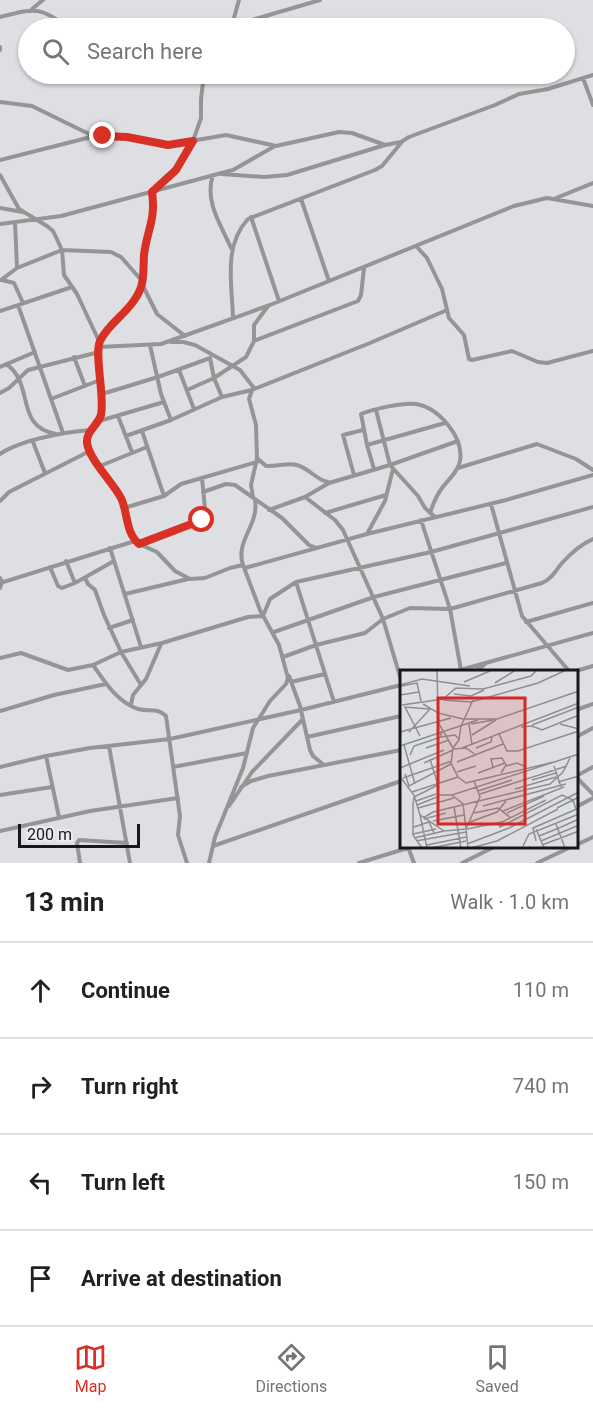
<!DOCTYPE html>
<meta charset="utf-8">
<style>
:root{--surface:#fff;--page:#f2f2f2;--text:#202124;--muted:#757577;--line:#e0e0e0;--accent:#d93025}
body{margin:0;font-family:Roboto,sans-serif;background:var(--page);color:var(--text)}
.scale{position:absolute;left:18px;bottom:15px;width:122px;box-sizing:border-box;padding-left:6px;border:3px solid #171819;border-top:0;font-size:16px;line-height:21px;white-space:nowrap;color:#171819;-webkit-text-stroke:4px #ebecef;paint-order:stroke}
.stop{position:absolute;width:18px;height:18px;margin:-14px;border:4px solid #d93025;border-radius:50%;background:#fff}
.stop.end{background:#d93025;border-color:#fff;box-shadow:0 2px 6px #0008}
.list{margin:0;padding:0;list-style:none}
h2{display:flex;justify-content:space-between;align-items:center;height:78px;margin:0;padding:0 24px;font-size:26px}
h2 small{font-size:20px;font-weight:400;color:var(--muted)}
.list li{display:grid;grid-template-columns:39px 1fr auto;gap:18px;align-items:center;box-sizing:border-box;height:96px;padding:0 24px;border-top:2px solid var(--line)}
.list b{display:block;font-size:22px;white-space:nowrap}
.list em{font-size:20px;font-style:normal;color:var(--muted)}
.icon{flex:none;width:33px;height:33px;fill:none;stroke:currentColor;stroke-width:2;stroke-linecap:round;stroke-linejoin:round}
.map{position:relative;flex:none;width:593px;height:863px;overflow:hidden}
.search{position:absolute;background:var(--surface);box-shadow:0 2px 4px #0004;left:18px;right:18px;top:18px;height:66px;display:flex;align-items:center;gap:15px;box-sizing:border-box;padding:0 21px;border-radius:33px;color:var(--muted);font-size:22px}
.sheet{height:462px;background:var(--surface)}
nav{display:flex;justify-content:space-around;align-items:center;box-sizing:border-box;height:84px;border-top:2px solid var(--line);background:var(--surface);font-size:16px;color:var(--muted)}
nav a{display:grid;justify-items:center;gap:3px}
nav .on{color:var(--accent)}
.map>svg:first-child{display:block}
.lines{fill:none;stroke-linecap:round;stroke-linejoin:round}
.minor{stroke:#959596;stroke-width:4}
.route{stroke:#d93025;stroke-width:8}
.inset-road{fill:none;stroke:#8e8f92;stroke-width:1.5}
.view{fill:#d62828;fill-opacity:0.15;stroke:#d62828;stroke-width:3}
.inset-edge{fill:none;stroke:#171819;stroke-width:3}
</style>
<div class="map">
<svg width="593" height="863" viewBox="0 0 593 863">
<rect width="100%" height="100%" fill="#dddfe2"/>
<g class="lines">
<path class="minor" d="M32 9 43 0
M0 17C37 8 38 6 69 28
M232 25 239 0
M225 28 320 0
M0 47V50
M583 78 593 105
M0 102 32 106 89 134 127 137 168 145 226 135 276 146 339 132 352 133 385 145 401 142 409 137 495 105 519 94 548 89 593 75
M0 160 95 136
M221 174 264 177 287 175 385 145
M0 175 19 209 47 226 53 231 62 250 64 275 77 294 98 339 102 394 101 415 90 430 87 442 93 456 120 496 133 537 139 544 157 552 175 571 190 579 205 578 230 568 243 565 260 610 279 645 288 678 286 684 270 701 253 728 243 768 215 837 209 863
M213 175C204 201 221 225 231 248
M154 191 181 164 193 141 201 118V99L204 74
M556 198 593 183
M301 199 329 281
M0 208 23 212
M251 217 279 301
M15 222 17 268 62 250 111 252 121 257 143 282
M0 224 61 216 218 174 233 170 275 146
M417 247 427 258 442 289 449 318 464 335 469 359 472 360 512 351 538 362 547 363 593 351
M1 280 17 268
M2 280 14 283 23 303
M143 286 157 314 185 336
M18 305 63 433
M0 311 72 287
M233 318C232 284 223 246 248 219L375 170 382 166 401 143
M254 341 358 301 361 295 364 268
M99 342 112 323 135 300 143 285 145 253 154 212 151 192
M171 342H183L195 345 240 370 254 388
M161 344 270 305 514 206 547 198 593 206
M150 345 161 394 171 420
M99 347 161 344
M74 357 85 386
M210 358 214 378 222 397
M6 364C35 383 14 427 56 434
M0 367 35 352
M179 370 194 409
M187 390 214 378 246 357 254 341V325L268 306
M252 390 249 399 256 425 257 458 251 485 253 497
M0 393 9 388 28 370 99 352
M102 394 158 377 210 358
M51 399 100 380
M376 410 390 465 418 496 425 508 435 517
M118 416 132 452
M99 421 164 402
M142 431 164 496
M126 436 171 420 222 397 252 390 370 343 447 310
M33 442 45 473
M367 445 445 423
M0 454C20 440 65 432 90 430
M257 458 266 466C277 467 287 462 297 465 309 468 316 480 328 482
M100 466 147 447
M458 468 537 444 576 459 593 470
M374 469 367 445 361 414C374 409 403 402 416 404 439 408 464 437 460 461 458 472 448 480 442 488 436 496 433 504 430 513
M354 475 343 435 363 430
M203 492 226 484 235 485 282 518 309 545 317 548
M305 497 335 520 343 530 383 619 401 680
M0 501 9 492 90 451
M491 504 522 616 569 671
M124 508 164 496 181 484 257 462
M269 510 305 497 329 483 390 465 458 441
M325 513 386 495
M421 520 450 609 461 670
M367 534 385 501 393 469
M139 544 206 519 202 478
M110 548 141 647
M66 561 75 583
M243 565C235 541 259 525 255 501
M50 567 58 586 62 588 75 583 114 561
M245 568 367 534 506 500 593 475
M0 578 2 582 0 588
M85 578 88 584 95 590 104 615 121 652 141 685
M296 582 334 702
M0 583 135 541
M125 594 188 579
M526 622 593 603
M109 628 133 620
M274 632 374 597 506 563
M283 657 316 645 365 633 383 619 410 608 450 609 542 583C552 579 556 570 562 563 571 553 581 544 593 539
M0 658 21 653 68 670 93 665 121 652 162 643 248 617 263 616 270 599 296 582 431 552 593 507
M93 665C105 682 117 702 138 709 149 712 157 707 166 716L180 816 178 835 187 863
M457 671 593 633
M477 671 485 664
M576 671 593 666
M289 676 300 706 310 750 313 756 324 765
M291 682 325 674
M131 705 133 695 146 679 161 644
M576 710 593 704
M0 711 54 695 106 684
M307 737 401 716
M576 737 593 728
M109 746 130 863
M46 756 59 817
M0 767 46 756 90 748 170 739 301 710 401 685
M173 767 247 753
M576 776 593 767
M576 777 593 794
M241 787 251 781 268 776 401 750
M0 795 52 787
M229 806 252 772 302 720
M576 807 593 798
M401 820V823
M0 831 90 811 178 798
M576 845 593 837
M213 846 401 781
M408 847 414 863
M80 863 77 843 79 840 127 843
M359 863 411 847 429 846
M462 863 496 846
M537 863 573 846"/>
</g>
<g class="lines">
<path class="route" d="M103 136 127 137 168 145 193 141 176 170 152 192C156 220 147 230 144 255 143 272 145 285 135 299 125 315 108 324 100 341 94 354 105 397 101 415 98 425 86 431 87 443 90 461 112 481 121 498 128 512 125 532 139 544L202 520"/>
</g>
<g transform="translate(400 670)">
<rect width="178" height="178" fill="#dddfe2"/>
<path class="inset-road" d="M64 12 90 1M95 13 114 1M0 15 22 9 70 16M1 16 17 13 21 31M54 24 71 26 84 20M0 25 19 22M43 30 71 32 138 13 164 1M23 34 38 43 37 1M2 35 43 29 56 18 83 19 131 6 136 1M4 37 29 39M5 37 20 66M69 54 72 75M71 54 93 50M160 54 179 59M132 55 179 37M61 56 73 30M121 57 132 56 142 60 179 45M41 61V67L55 65 59 69M0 62 51 48M9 62 30 39M99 64 107 81H118L179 61M72 65 96 50M4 75 15 114M0 76 78 50M26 78 49 70M53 78 59 70 61 56M62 78 179 33M76 78 91 72 92 67M53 79 66 78 76 85M10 85 14 76 41 67M57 92 103 74M24 93 53 80M106 96 117 93 126 97M154 96 161 117M93 97 91 89 102 88 106 95 101 103M0 98 44 80M57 102 76 96M78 103 105 93M5 104 9 116 51 94M1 108 14 125 20 145M3 108 52 91M132 110 156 103M74 111 158 91M158 112 179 106M115 119 156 107M78 121 112 110M12 122 58 107M80 124 167 96M37 125H52L179 84M16 131 36 124M17 135 37 127M83 136 166 114M54 137 61 178M18 138 54 128M157 138 179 127M103 141 164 117M74 143 98 138 111 148M107 143 144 126M23 148 33 142 150 114 163 102 170 88M24 149 46 143M33 151 64 145M70 152 97 142 106 131M98 152 100 157 104 155 162 125 173 130 176 139M156 154 165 178M14 157 29 152 34 163M159 158 179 149M67 159 102 152 146 130M136 159 144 178M13 164 36 159M139 166 159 158M14 168 44 161M16 171 66 162M136 171 133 158 179 138M141 171 179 155M67 174 109 158 179 122M27 175 66 167M142 175 179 161M123 176 129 164 179 144M22 178 13 165V134L14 127 38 115 30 89M27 178 20 145 44 161 66 159 63 134 52 125M31 178 66 171M68 178 66 159 80 127 74 111 66 113 58 107 51 93 53 78 39 54 38 43 63 49H97L179 21M71 178 97 171 158 139"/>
<path class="view" d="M38 28H125V154H38Z"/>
<rect width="178" height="178" class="inset-edge"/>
</g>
</svg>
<div class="scale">200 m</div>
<div class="stop" style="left:202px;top:520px"></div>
<div class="stop end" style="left:103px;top:136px"></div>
<div class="search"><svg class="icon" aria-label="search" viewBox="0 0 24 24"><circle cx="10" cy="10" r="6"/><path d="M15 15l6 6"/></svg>Search here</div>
</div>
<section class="sheet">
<h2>13 min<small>Walk · 1.0 km</small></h2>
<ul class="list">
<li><svg class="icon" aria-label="ahead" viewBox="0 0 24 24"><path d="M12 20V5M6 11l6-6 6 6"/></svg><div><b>Continue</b></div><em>110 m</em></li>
<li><svg class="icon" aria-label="right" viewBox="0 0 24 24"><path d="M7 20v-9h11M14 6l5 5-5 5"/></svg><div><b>Turn right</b></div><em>740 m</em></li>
<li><svg class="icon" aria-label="left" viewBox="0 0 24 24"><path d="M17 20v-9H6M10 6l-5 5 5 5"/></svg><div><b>Turn left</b></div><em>150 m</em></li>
<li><svg class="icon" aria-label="arrive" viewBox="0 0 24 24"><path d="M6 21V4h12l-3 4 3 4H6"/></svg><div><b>Arrive at destination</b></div></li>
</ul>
</section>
<nav>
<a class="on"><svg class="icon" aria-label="map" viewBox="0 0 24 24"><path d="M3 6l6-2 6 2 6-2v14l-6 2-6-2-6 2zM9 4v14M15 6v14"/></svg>Map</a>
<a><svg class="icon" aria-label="directions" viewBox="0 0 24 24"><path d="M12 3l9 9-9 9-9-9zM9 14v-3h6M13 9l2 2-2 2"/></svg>Directions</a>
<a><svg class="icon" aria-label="saved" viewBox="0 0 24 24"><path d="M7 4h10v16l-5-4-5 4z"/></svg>Saved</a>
</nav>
